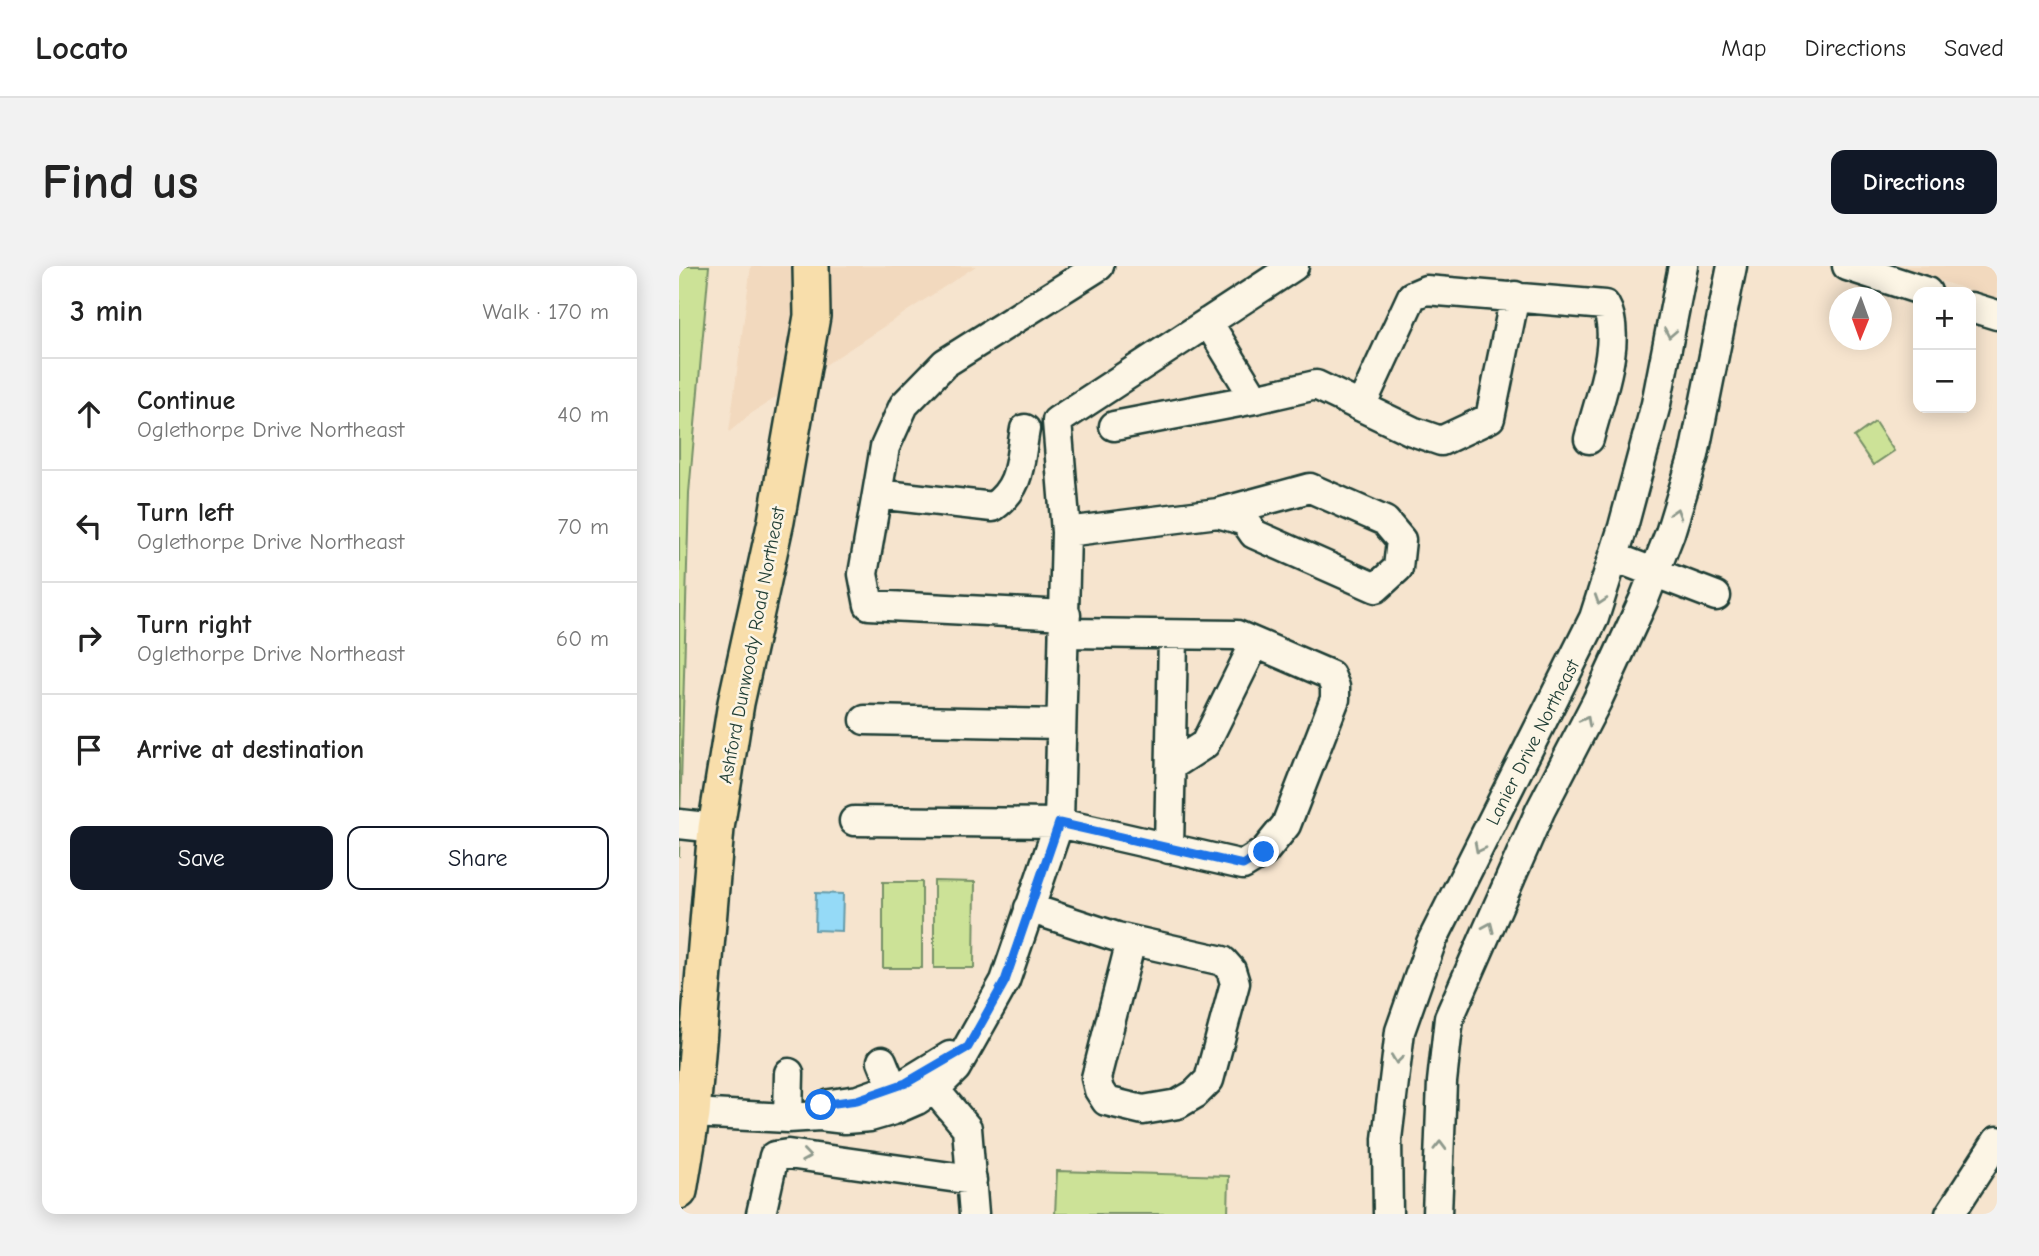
<!DOCTYPE html>
<meta charset="utf-8">
<style>
:root{--surface:#fff;--page:#f2f2f2;--text:#222;--muted:#767676;--line:#e0e0e0;--accent:#111827}
body{margin:0;font-family:"Comic Neue",sans-serif;background:var(--page);color:var(--text)}
.controls{position:absolute;right:21px;top:21px;display:grid;overflow:hidden;border-radius:14px;box-shadow:0 4px 18px #0003}
.controls button{width:63px;height:63px;display:grid;place-items:center;padding:0;border:0;border-bottom:2px solid var(--line);background:var(--surface);color:var(--text);font:35px sans-serif}
.compass{position:absolute;left:1150px;top:21px;width:63px;height:63px;border-radius:50%;background:var(--surface);box-shadow:0 4px 18px #0003;rotate:181deg}
.stop{position:absolute;width:21px;height:21px;margin:-16px;border:5px solid #1a73e8;border-radius:50%;background:#fff}
.stop.end{background:#1a73e8;border-color:#fff;box-shadow:0 2px 7px #0008}
.list{margin:0;padding:0;list-style:none}
h2{display:flex;justify-content:space-between;align-items:center;height:91px;margin:0;padding:0 28px;font-size:30px}
h2 small{font-size:23px;font-weight:400;color:var(--muted)}
.list li{display:grid;grid-template-columns:46px 1fr auto;gap:21px;align-items:center;box-sizing:border-box;height:112px;padding:0 28px;border-top:2px solid var(--line)}
.list b{display:block;font-size:26px;white-space:nowrap}
.list p{margin:0;font-size:23px;white-space:nowrap;color:var(--muted)}
.list em{font-size:23px;font-style:normal;color:var(--muted)}
.actions{display:flex;gap:14px;padding:21px 28px}
.actions a{flex:1;padding:16px 0;border:2px solid var(--accent);border-radius:14px;text-align:center;font-size:24px;color:var(--accent)}
.actions .main{background:var(--accent);color:#fff}
.icon{flex:none;width:38px;height:38px;fill:none;stroke:currentColor;stroke-width:2;stroke-linecap:round;stroke-linejoin:round}
.map{position:relative;flex:none;width:1318px;height:948px;overflow:hidden;border-radius:14px}
header{display:flex;align-items:center;gap:42px;box-sizing:border-box;height:98px;padding:0 35px;background:var(--surface);border-bottom:2px solid var(--line)}
header strong{font-size:33px}
nav{display:flex;gap:38px;margin-inline-start:auto;font-size:24px}
.intro{display:flex;align-items:center;justify-content:space-between;box-sizing:border-box;height:168px;padding:0 42px}
h1{margin:0;font-size:49px}
.button{padding:18px 32px;border-radius:14px;background:var(--accent);color:#fff;font-size:24px;font-weight:700}
main{display:flex;gap:42px;padding:0 42px}
aside{flex:1;background:var(--surface);border-radius:14px;box-shadow:0 4px 18px #0003}
.map>svg:first-child{display:block}
.built{fill:#f2d9be}
.green{fill:#cce297;stroke:#769066;stroke-width:2}
.water{fill:#95daf7;stroke:#669ba9;stroke-width:2}
.lines{fill:none;stroke-linecap:round;stroke-linejoin:round}
.minor-casing{stroke:#1f3d34;stroke-width:33}
.major-casing{stroke:#1f3d34;stroke-width:40}
.minor{stroke:#fcf5e5;stroke-width:28}
.major{stroke:#f8deab;stroke-width:35}
.oneway{stroke:#8e998c}
.route{stroke:#1a73e8;stroke-width:9}
.labels{text-anchor:middle;stroke-width:5;stroke-linejoin:round;paint-order:stroke}
.street-label{font-size:19px;fill:#1f3d34;stroke:#fcf5e5}
</style>
<header>
<strong>Locato</strong>
<nav><a>Map</a><a>Directions</a><a>Saved</a></nav>
</header>
<div class="intro"><h1>Find us</h1><a class="button">Directions</a></div>
<main>
<aside>
<h2>3 min<small>Walk · 170 m</small></h2>
<ul class="list">
<li><svg class="icon" aria-label="ahead" viewBox="0 0 24 24"><path d="M12 20V5M6 11l6-6 6 6"/></svg><div><b>Continue</b><p>Oglethorpe Drive Northeast</p></div><em>40 m</em></li>
<li><svg class="icon" aria-label="left" viewBox="0 0 24 24"><path d="M17 20v-9H6M10 6l-5 5 5 5"/></svg><div><b>Turn left</b><p>Oglethorpe Drive Northeast</p></div><em>70 m</em></li>
<li><svg class="icon" aria-label="right" viewBox="0 0 24 24"><path d="M7 20v-9h11M14 6l5 5-5 5"/></svg><div><b>Turn right</b><p>Oglethorpe Drive Northeast</p></div><em>60 m</em></li>
<li><svg class="icon" aria-label="arrive" viewBox="0 0 24 24"><path d="M6 21V4h12l-3 4 3 4H6"/></svg><div><b>Arrive at destination</b></div></li>
</ul>
<div class="actions"><a class="main">Save</a><a>Share</a></div>
</aside>
<div class="map">
<svg width="1318" height="948" viewBox="0 0 1318 948">
<rect width="100%" height="100%" fill="#f6e4ce"/>
<filter id="ink" filterUnits="userSpaceOnUse"><feTurbulence type="fractalNoise" baseFrequency=".0143" numOctaves="2"/><feDisplacementMap in="SourceGraphic" scale="14" xChannelSelector="R" yChannelSelector="G"/><feConvolveMatrix kernelMatrix="1 2 1 2 8 2 1 2 1" color-interpolation-filters="sRGB"/></filter>
<g filter="url(#ink)">
<path class="built" d="M72 0H297L73 147 50 166Z
M1215 0H1318V33L1214 0Z"/>
<path class="green" d="M0 0H30L10 227 0 591Z
M1196 156 1215 185 1194 199 1175 171Z
M255 615 296 616 295 702H255Z
M204 616H243V702H204Z
M378 905 550 910 549 948H376Z"/>
<path class="water" d="M137 627 164 628 163 665 136 664Z"/>
<g class="lines">
<defs>
<path id="minor" d="M1168 0 1248 26
M1292 41 1318 49
M576 133 637 119 733 165 762 175 811 152 836 30
M682 140 733 30 747 24 926 39C945 71 919 137 910 173
M435 160 576 133 529 56
M198 228 314 241C343 220 340 196 346 163
M387 266 539 247 566 255 575 268 697 322 719 302 722 274 706 255 631 222 539 247
M935 291 1037 330
M387 349 190 339 184 308 198 228 206 181 225 139 266 97 420 0
M186 454 382 458
M492 500 526 478 576 377
M175 555 380 557 564 599 585 586 607 559 656 433V421L651 409 558 369 386 367
M0 558 37 562
M490 583 494 369
M350 642 438 671 544 695 552 704 556 717 530 814 516 828 499 838 464 844 427 835 420 824 417 812 452 675
M203 795 214 822
M262 831 288 862 295 948
M151 838 179 834 227 817 271 790
M13 847 109 852 141 850 166 853 191 851 215 844 238 834 259 820 277 802 326 715 380 557 387 266 378 155 615 0
M109 852 110 807
M82 948 95 890 109 888 293 914
M709 948 708 873 721 765 752 677 915 352 944 261 977 138 1004 0
M758 948 763 816 770 752 861 545 918 435 965 333 991 267 1015 189 1053 0
M1271 948 1318 875"/>
<path id="major" d="M0 925 13 847 37 562 57 437 97 255 133 50 132 0"/>
</defs>
<use href="#minor" class="minor-casing"/>
<use href="#major" class="major-casing"/>
<use href="#minor" class="minor"/>
<use href="#major" class="major"/>
</g>
<defs><path id="oneway-chevron" d="M-2-3.5L2.5 0L-2 3.5" fill="none" stroke-width="1.6" stroke-linecap="round" stroke-linejoin="round" transform="scale(1.75)"/></defs>
<g class="oneway">
<use href="#oneway-chevron" transform="translate(991 67) rotate(101)"/>
<use href="#oneway-chevron" transform="translate(997 247) rotate(-73)"/>
<use href="#oneway-chevron" transform="translate(921 334) rotate(108)"/>
<use href="#oneway-chevron" transform="translate(907 455) rotate(-62)"/>
<use href="#oneway-chevron" transform="translate(800 582) rotate(117)"/>
<use href="#oneway-chevron" transform="translate(810 661) rotate(-66)"/>
<use href="#oneway-chevron" transform="translate(718 793) rotate(97)"/>
<use href="#oneway-chevron" transform="translate(761 880) rotate(-89)"/>
<use href="#oneway-chevron" transform="translate(127 890) rotate(8)"/>
</g>
</g>
<g class="lines" filter="url(#ink)">
<path class="route" d="M142 839 178 834 227 817 289 781 326 715 380 557 564 599 585 586"/>
</g>
<g class="labels">
<g class="street-label">
<text transform="translate(72 379) rotate(-79)" y="7">Ashford Dunwoody Road Northeast</text>
<text transform="translate(853 476) rotate(-63)" y="7">Lanier Drive Northeast</text>
</g>
</g>
</svg>
<div class="controls">
<button>+</button>
<button>−</button>
</div>
<svg class="compass" viewBox="-18 -18 36 36"><path d="M0-13l5 13h-10z" fill="#e53935"/><path d="M0 13l5-13h-10z" fill="#767676"/></svg>
<div class="stop" style="left:142px;top:839px"></div>
<div class="stop end" style="left:585px;top:586px"></div>
</div>
</main>
